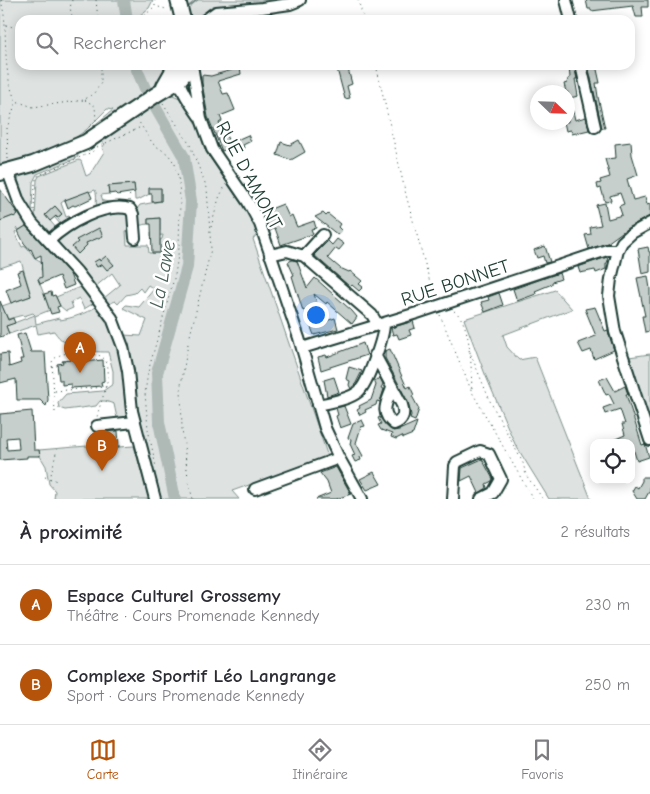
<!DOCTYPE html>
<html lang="fr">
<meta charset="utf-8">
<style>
:root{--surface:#fff;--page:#f2f2f3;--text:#2b2b33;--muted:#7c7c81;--line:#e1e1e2;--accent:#b45309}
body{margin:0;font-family:"Comic Neue",sans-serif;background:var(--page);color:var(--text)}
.controls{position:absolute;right:15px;bottom:15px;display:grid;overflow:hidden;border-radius:10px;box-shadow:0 2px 12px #0003}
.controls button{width:45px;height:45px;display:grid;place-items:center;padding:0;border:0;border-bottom:1px solid var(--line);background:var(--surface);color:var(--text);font:25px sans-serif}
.compass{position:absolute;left:530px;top:85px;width:45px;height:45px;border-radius:50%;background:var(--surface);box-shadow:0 2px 12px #0003;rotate:113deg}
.you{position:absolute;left:315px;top:314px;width:18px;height:18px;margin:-12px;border:4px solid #fff;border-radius:50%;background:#1a73e8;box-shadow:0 0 0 8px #1a73e833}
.badge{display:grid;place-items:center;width:32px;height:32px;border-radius:50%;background:var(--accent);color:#fff;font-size:16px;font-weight:700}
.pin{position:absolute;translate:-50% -41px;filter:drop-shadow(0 1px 2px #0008)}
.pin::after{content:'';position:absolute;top:26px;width:18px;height:15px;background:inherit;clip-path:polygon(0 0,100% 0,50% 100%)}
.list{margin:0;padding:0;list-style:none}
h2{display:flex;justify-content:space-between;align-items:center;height:65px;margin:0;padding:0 20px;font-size:21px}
h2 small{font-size:16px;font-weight:400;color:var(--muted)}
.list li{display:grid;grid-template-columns:32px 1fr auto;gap:15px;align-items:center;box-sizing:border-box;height:80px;padding:0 20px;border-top:1px solid var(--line)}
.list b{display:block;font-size:19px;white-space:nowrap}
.list p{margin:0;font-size:16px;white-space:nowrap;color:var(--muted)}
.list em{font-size:16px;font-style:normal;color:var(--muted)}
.icon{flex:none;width:28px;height:28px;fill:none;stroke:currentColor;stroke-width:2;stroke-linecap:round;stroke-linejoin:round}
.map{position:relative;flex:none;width:650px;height:499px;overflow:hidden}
.search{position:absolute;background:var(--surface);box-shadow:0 2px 12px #0003;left:15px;right:15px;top:15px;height:55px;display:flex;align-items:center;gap:12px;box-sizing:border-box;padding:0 18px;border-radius:15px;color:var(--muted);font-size:19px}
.sheet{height:225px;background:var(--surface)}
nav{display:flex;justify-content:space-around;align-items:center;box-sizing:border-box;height:70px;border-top:1px solid var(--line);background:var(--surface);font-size:14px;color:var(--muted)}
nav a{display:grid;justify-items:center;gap:2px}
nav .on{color:var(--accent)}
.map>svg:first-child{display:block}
.green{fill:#dee3e2;stroke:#7e908b}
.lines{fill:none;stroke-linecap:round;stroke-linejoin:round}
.stream{stroke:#758883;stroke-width:2}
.river{stroke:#afbab7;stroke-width:12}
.building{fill:#c7cfcc;stroke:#1f3d34;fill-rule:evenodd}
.minor-casing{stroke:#1f3d34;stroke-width:14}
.major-casing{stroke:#1f3d34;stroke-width:18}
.path{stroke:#1f3d34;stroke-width:1;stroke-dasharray:1 4;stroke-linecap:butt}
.minor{stroke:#fff;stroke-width:10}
.major{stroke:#fff;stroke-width:14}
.labels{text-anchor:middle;stroke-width:5;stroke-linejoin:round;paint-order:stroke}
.street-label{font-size:19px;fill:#1f3d34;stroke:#fff}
.water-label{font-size:20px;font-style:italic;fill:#4a625b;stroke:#fff}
</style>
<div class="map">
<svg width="650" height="499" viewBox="0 0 650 499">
<rect width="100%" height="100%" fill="#fff"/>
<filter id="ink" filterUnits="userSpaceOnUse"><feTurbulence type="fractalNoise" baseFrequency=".02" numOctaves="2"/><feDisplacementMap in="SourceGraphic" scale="10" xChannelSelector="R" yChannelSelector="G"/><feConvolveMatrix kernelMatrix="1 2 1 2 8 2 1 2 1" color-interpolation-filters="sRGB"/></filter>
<g filter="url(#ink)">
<path class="green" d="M0 0H153L149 8 134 20H20V65H172C160 84 146 96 125 105L127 107 113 117 108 119C106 125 96 128 92 127L113 110 107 109 86 130 68 143 14 163 0 165Z
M184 0H293L208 9 198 20 186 18Z
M170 94 185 100 194 114 206 152 249 215 258 233 253 239 328 457 232 491 239 499H160L140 420 133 375 123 335 141 336 147 320 123 308 126 305 139 307 154 289 148 285 143 292 140 288 135 293 126 295 118 304 115 301 109 304 104 298 120 285 112 273 95 287 57 242C63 228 97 213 113 212 118 212 124 213 129 214L131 231H126L127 245H148L149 253H160V240L162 239 163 235 151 236V232L160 231V218L148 219V224L136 226V210L140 205 161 201V188L138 200H135L134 184 109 186V194L101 195 103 201 110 202V205L97 209C95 202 98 196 95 190L65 200 61 203 66 217 69 216 71 220 61 225 54 217 56 216 58 218 62 214 55 206 45 215 57 229 50 234 35 217 37 180 39 176 79 160 81 161 86 176 90 174 104 152 102 148 105 144 98 139Z
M77 153 78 156 77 158 37 174 33 182 32 212 30 213 18 180 19 176 22 172Z
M19 212 29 224 19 230 17 227 16 228 17 230 15 232 22 247 26 246 35 258 42 262 41 270 48 275 38 279 50 310 35 316 36 324 59 318 60 320C73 318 87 313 99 305 108 318 115 332 120 347 126 369 122 394 127 417L118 420 117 418 114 404 105 401H100L96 406 65 410 59 408 58 403 66 394 103 391 113 384V371L108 352C88 352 66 350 54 331L38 334 36 325 9 334 6 326 35 315 33 313 24 316 23 315 8 319 2 306 31 296 21 261 0 268V221L13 216 14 217Z
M80 287 94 303 84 309 79 298 71 302 73 308 66 311 60 306 56 297Z
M555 290 572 309 503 335 507 347 519 360 535 357 591 499H549L515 444 485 374 464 319Z
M650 354V424L629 357Z
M87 446 89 449 134 446 149 499H54L55 491 49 484 46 466 40 456 39 450Z"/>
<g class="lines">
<path class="stream" d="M187 8 197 0"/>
<path class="river" d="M124 0 127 20
M135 65 147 93 184 157 191 201 187 267 157 373 159 422 175 499"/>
</g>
<path class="building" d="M586 0H648V7H642L643 17H636L633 6 591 11V9H588Z
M336 65H347L352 84 347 86 350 98 345 99Z
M569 65H574L577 79H575L578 96 570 98 575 120 586 117 589 130 572 134 571 130 566 131 564 122H568V92H566L564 84 567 83 568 79 570 78Z
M588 65H596L600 83H596L598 97 605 128H602Z
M240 66 241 74 218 81 223 94 228 93 235 110 220 116 222 121 219 123 224 136 226 135 231 147 222 151 208 117 202 83V75L211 76 232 70 231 68Z
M248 135 251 141 243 145 244 148 237 152 232 142Z
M299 140 305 152 291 160 277 155 281 142 290 145Z
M631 142 632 155 638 175 627 179 633 200 645 197 647 205 650 204V216L629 227 607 243 589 249 585 235 591 234 590 227 601 225 596 205 605 203 608 219 622 215 619 206 624 204 620 193 610 196 611 201 605 202 601 188 598 189 597 184 601 183 600 180 610 177 605 159 616 158 615 144Z
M134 184 135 192 117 195 115 193 109 194 108 186Z
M149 188H161V201L152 202V194H149Z
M0 189 18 214 14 217 13 216 0 221Z
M89 191 92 198 75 206 73 205 68 208 65 200Z
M283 204 289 217 292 215 297 227 314 221 316 228 311 229 313 234 281 245 275 228 270 231 263 212Z
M55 206 62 214 57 218 56 216 50 221 45 215Z
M323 213 326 216 328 214 340 224 338 227 342 231 338 235 315 217Z
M160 218V253H152L151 224H148V219Z
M26 226 70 274 74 285 64 289 59 276 40 284 38 279 42 277 41 255 35 258 31 249 30 250 24 243 18 231Z
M99 228 103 236 86 243 87 245 78 254 72 247 78 242 76 240Z
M337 239 344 244 339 250 336 248 328 258 340 268 349 272 350 271 362 281 359 284 363 287 359 291 352 285 350 287 314 255 328 241 332 245Z
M545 246 550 262 545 263 543 256 537 258 534 250Z
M648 247 649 252H650V272L642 274 638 249Z
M106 256 114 265 107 270 102 264 97 267 94 262 99 259 100 261Z
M607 257 608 261 606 264V269L596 273 595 270 580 273 578 267Z
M292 260 297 261 307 288 315 278 352 311 357 317 352 324 327 302 326 304 314 294 318 306 308 318 321 315 323 322 335 318 338 329 314 335 304 310 303 311 292 276 294 275 288 262Z
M23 270 31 296 11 303 6 290 21 284 17 272Z
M559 273 561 279 552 282V284L535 291 536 294 517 301 513 289Z
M648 276 650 289V331L645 332 642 316H645L637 278Z
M51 292 52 296 55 295 60 306 57 307 59 312 51 314 44 294Z
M499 293 503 305 485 312 481 302 489 300 488 297Z
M0 301 8 320 13 318 15 323 6 326 9 334 0 337Z
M595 307 605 331 608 330 614 350 594 359 591 350 583 353 578 343 596 336 585 309Z
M413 321 415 328 409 330 411 335 399 339 397 334 393 335 391 328Z
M25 333 31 352H45L48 400 46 406 40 400H17L16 379 0 383V354L8 353 9 367 21 363 20 359H23L17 335Z
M363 343 367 355 321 370 318 357 326 355 327 357Z
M390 349 407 388 410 386 414 395 412 396 419 409 415 421 410 419 411 415 408 402 385 358V351Z
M83 357V362L103 360 104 381 101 382 102 386 71 388V384L62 385V380H59L57 364 63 363 62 361 71 360V358Z
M349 367 362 371 356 383 351 389 349 385 350 381 346 379Z
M334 377 339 392 327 396 324 380Z
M607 377 615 391 625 386 628 394H626L642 445 645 444 649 457 637 461 633 448H631V443H606L625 435 622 424H625L620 409 605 414 603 408 614 404 609 394 606 395 599 380Z
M380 378 383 384 381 388 384 389 380 402 377 401 376 405 365 410 366 412 360 415 357 410 360 408 359 406 371 400 376 385 374 381Z
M344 406 351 424 340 428 336 416 338 415 336 408Z
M32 411 34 450H39L40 456H27V458L0 460V414ZM18 437 19 449 7 450 6 438Z
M380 417 385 424 393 431 399 430 417 422 413 434 403 438 402 436 396 439 391 437 392 434 381 430 378 425 381 424 378 418Z
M362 420 365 426 361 427 356 443 363 456 360 457 361 460 355 462 352 456 355 455 350 444 351 439 348 438 353 424Z
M118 431 119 447 103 448 102 432Z
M482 459 493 479 492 481 486 484 487 488 479 493 471 476 461 481 462 468Z
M336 467 351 494 336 499H316L331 493 327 482 320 473Z
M374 472 381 484 367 490 360 479Z
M642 477H650V490L645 499H637L632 491 635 486 638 488 642 481Z"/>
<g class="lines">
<defs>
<path id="minor" d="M566 0 571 20
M205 20 216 12 262 8 290 4 300 0
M192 65 201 119 212 149 248 202 260 224 299 338 325 428 339 458 362 499
M581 65 595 127
M178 74C179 89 191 104 199 116
M8 172 19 202 32 223 77 272 112 318 123 347 128 371 132 411 155 499
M650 223 632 233 622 242 618 250 611 279 609 296 615 332 650 440
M49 241C66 224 105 202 130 209L133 214 135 238
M270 255 287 251 304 256 372 315 378 325
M304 256 323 235
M302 348 417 313 607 250H618
M375 355 402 405C405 414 403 421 394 424 379 412 387 403 392 388
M318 405C330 402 348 400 358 392 368 384 384 336 384 324
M97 426 134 422
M255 489 339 458
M453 499 455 466 457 462 480 451 489 454 501 479 493 493 481 499"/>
<path id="major" d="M178 0 183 20
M164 86 176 65
M0 173 33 164 86 142 157 94 177 82 185 73 187 65"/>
</defs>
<use href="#minor" class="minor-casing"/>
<use href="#major" class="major-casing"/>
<path class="path" d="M1 0C3 9 5 18 5 28 6 52 5 79 16 101L33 107 84 100 94 93 101 83V65
M72 0 70 8 73 20
M96 0 98 20
M155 0V6L166 9
M358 0 364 20
M141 19 155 6
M6 25 20 29
M376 65 406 195 434 297
M85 100 95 106 96 121 89 127
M163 103 190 145 207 188 211 249 188 344 181 385 182 430 189 485 193 499
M137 119 153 144 168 154 175 164 179 181 180 201 179 248 175 275 148 372 145 393 148 429 156 467
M97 147 141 127
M8 159 7 128 16 102
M129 201 130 192
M34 210 35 183 37 176 92 152 95 149
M55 216 60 221
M211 227 219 198 226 184
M454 311C472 322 471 370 472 390
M440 315 472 392 533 499
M469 350 490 401 523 463 526 475 543 499
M55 391 106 387
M55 412 52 362C60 348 84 354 98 355 121 363 98 404 97 418
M45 477 57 481
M50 479 57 449"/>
<use href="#minor" class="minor"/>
<use href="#major" class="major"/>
</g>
</g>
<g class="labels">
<g class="street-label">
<text transform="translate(250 175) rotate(62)" y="7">RUE D'AMONT</text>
<text transform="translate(455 282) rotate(-18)" y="7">RUE BONNET</text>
</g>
<g class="water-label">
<text transform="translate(162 274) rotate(-79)" y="7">La Lawe</text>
</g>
</g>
</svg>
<div class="controls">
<button><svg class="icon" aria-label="locate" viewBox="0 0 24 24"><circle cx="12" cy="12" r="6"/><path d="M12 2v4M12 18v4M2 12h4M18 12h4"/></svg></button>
</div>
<svg class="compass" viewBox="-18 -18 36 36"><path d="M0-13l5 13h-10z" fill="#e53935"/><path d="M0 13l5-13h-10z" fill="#7c7c81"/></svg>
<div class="you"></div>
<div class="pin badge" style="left:80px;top:373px">A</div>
<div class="pin badge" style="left:102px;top:471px">B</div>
<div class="search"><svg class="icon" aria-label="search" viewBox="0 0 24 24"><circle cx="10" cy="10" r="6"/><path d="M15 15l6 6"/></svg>Rechercher</div>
</div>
<section class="sheet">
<h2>À proximité<small>2 résultats</small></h2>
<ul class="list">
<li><span class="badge">A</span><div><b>Espace Culturel Grossemy</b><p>Théâtre · Cours Promenade Kennedy</p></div><em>230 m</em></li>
<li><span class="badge">B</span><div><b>Complexe Sportif Léo Langrange</b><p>Sport · Cours Promenade Kennedy</p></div><em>250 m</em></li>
</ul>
</section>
<nav>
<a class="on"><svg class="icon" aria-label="map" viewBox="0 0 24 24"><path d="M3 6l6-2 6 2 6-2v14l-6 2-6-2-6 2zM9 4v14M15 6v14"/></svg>Carte</a>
<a><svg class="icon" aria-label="directions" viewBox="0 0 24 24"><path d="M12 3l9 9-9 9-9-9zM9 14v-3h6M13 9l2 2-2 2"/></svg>Itinéraire</a>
<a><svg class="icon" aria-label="saved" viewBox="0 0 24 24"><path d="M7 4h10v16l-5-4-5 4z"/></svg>Favoris</a>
</nav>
